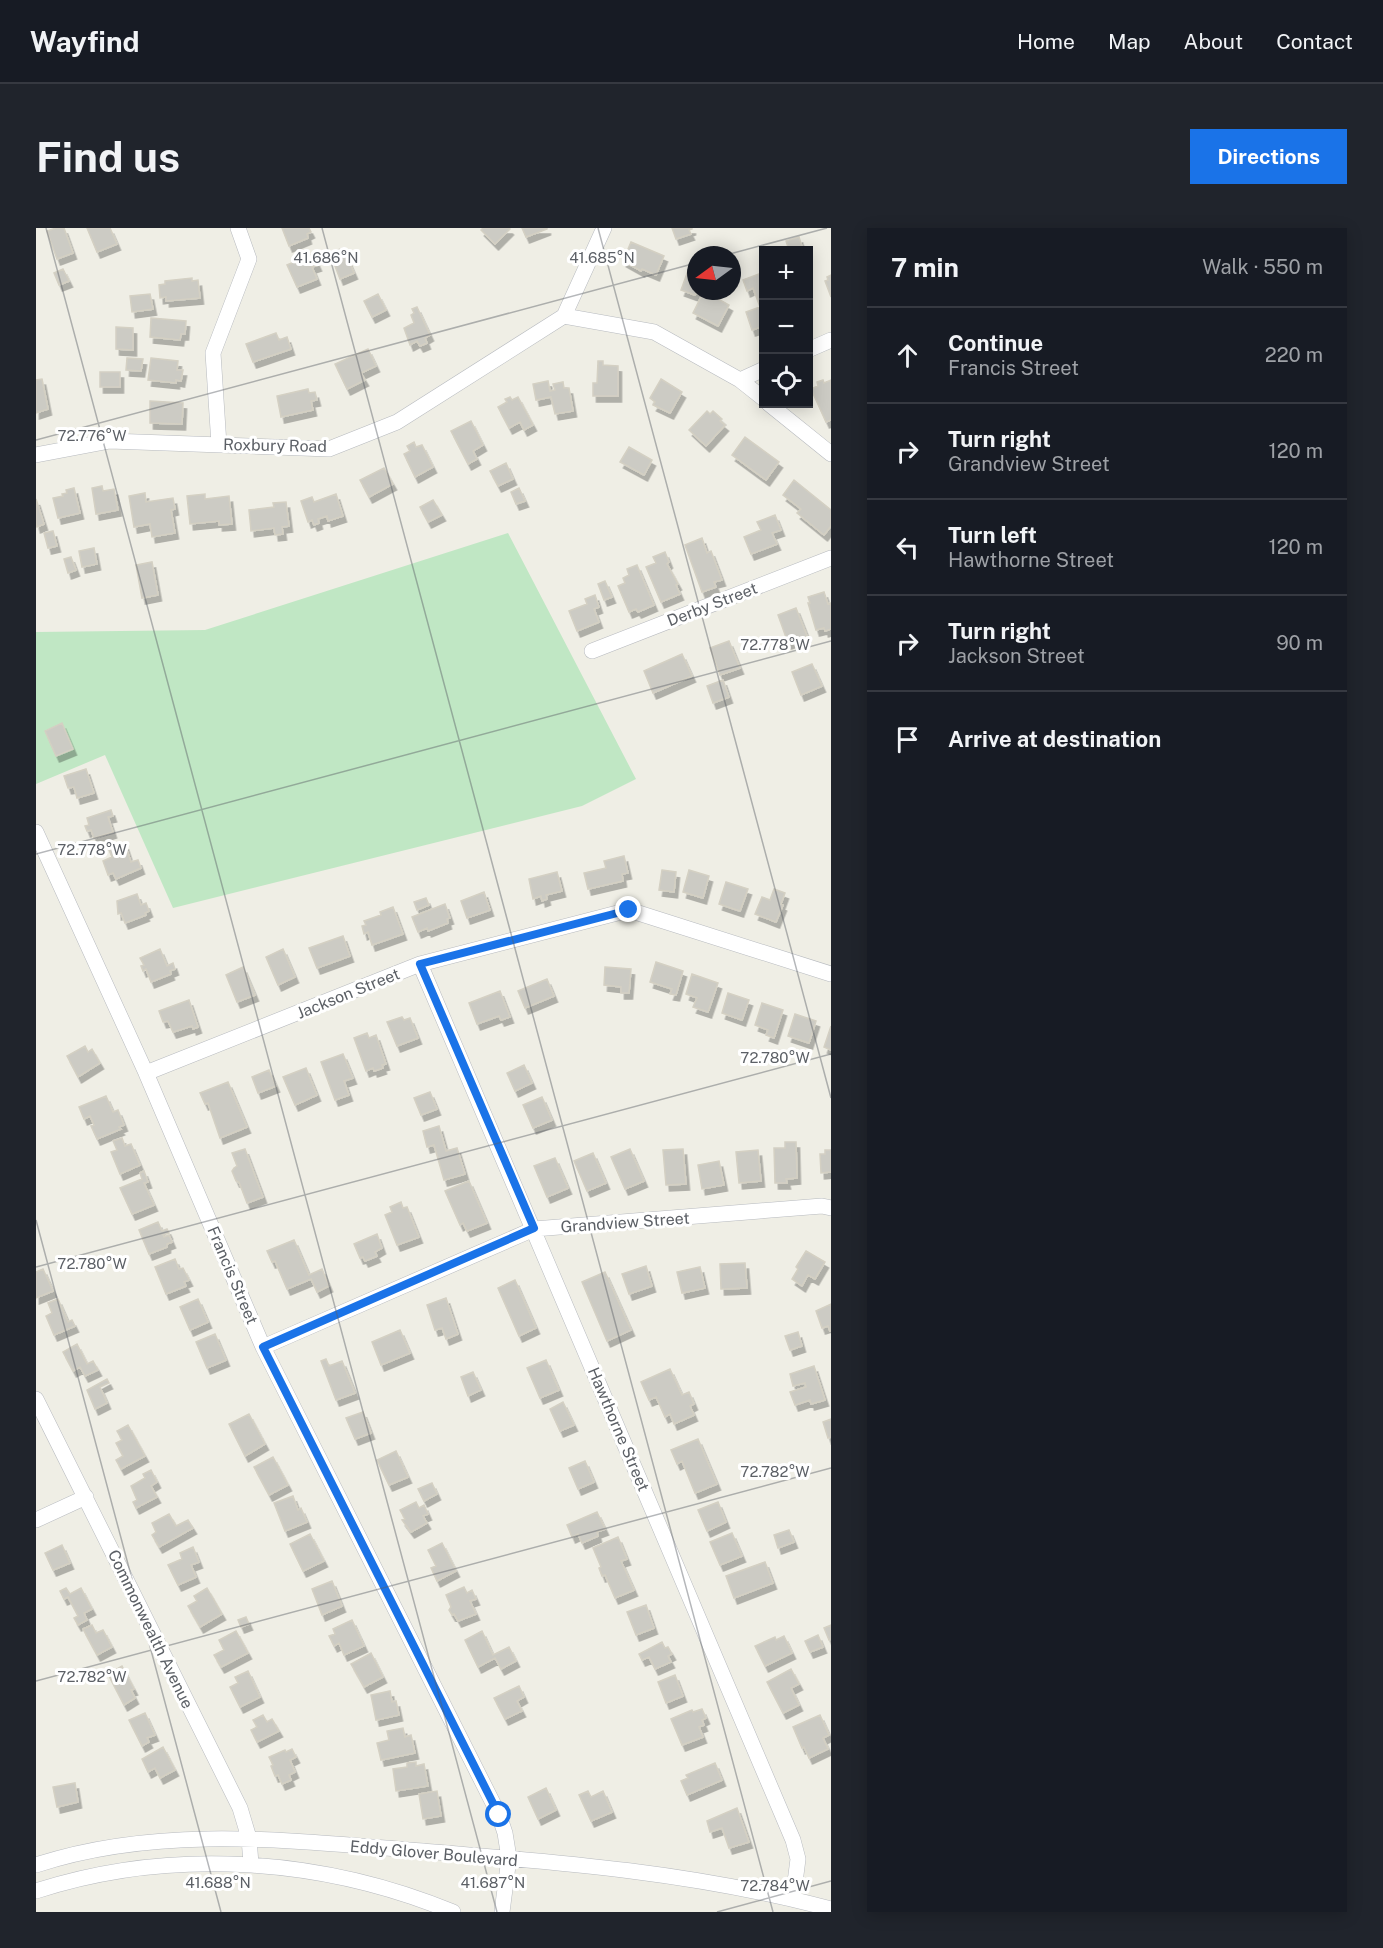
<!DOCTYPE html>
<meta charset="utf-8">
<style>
:root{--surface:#171b24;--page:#20242c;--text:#f1f3f6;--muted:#9ea1a6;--line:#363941;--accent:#1a73e8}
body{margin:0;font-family:"Public Sans",sans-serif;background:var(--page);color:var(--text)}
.controls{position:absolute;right:18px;top:18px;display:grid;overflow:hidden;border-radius:0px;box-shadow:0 3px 15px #0003}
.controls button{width:54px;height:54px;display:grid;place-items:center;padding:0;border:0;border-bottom:2px solid var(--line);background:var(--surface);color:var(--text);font:30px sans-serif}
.compass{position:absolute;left:651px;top:18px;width:54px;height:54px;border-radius:50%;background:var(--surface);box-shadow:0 3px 15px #0003;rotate:255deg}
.stop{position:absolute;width:18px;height:18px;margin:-14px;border:4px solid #1a73e8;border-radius:50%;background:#fff}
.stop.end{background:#1a73e8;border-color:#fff;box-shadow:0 2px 6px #0008}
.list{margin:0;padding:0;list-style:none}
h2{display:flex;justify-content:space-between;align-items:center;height:78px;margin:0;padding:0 24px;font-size:26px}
h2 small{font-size:20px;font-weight:400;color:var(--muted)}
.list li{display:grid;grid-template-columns:39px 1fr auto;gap:18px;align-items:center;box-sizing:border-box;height:96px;padding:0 24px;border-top:2px solid var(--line)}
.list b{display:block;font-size:22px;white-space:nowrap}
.list p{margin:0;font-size:20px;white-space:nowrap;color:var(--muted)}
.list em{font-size:20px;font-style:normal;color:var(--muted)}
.icon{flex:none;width:33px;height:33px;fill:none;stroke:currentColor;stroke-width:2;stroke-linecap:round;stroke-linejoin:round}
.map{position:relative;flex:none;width:795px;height:1684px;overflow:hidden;border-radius:0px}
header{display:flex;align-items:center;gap:36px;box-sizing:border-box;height:84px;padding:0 30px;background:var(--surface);border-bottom:2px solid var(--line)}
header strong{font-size:28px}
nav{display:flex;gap:33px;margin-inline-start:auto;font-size:21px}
.intro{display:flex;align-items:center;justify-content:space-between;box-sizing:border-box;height:144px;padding:0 36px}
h1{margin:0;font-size:42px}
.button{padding:15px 27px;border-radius:0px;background:var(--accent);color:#fff;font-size:21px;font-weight:700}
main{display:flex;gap:36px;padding:0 36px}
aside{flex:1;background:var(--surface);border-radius:0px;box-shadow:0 3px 15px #0003}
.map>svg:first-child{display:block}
.green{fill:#c0e7c4}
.building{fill:#cccbc4;stroke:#d4d0c3;stroke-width:1.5;filter:url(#shadow)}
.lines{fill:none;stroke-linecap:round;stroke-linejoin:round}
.minor-casing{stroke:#b7babf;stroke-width:16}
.minor{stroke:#fff;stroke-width:15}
.route{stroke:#1a73e8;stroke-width:8}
.ticks{fill:none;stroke:#5c6066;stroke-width:1.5;stroke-opacity:0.45}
.labels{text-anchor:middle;stroke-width:6;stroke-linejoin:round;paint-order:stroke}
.street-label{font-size:16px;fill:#5c6066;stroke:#fff}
.ticks-label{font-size:15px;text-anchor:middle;fill:#5c6066;stroke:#fff;stroke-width:6;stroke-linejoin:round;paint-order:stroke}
</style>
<header>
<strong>Wayfind</strong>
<nav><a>Home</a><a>Map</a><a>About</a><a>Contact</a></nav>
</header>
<div class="intro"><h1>Find us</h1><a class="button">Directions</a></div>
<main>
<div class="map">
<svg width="795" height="1684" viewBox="0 0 795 1684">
<defs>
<filter id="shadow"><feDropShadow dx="3.5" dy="6" stdDeviation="0" flood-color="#0004"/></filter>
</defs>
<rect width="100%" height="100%" fill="#efeee5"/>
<path class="green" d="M472 305 600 551 546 578 137 680 69 527 0 556V404L169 402Z"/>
<path class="building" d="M20 0H28L37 25 21 31 11 3Z
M51 0H74L81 16 61 24Z
M246 0H273L275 4 271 6 272 10 253 18Z
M447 0H473L474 1 459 16 445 2Z
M486 0H511V1L490 9Z
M636 0H656V1L653 2 655 6 640 11Z
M763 9 767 22H753L750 13Z
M595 14 628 28 620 47 606 41 605 43 587 33Z
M307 20 318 45 304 51 294 25Z
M277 26 282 37 276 39 281 51 261 59 251 37Z
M653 40 660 42 661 63 659 67 645 62Z
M27 41 33 53 23 57 18 45Z
M728 44V98L716 102 710 84 724 79 717 60 711 63 707 52Z
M795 47V69L789 53 792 52 791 49Z
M156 50V53L162 52 164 70 130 73V69L124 70 123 57 129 56V53Z
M668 63 693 77 682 98 657 85Z
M114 66 117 81 96 84 94 68Z
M342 66 350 82 336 89 328 73Z
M381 79 394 107 389 110 391 115 384 118 381 113 374 117 368 100 378 95 375 87 378 85 376 81Z
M115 90 150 93 149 106H145L144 112 114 109Z
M80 99 97 100V122L80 121Z
M240 105 243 112 251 109 255 121 217 134 210 116Z
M332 121 340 138 325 145 329 152 311 161 299 136Z
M91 130 107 131 105 143 90 142Z
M115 130 142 133 141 142H147L145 153 140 152V155L112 152Z
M562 133H567V137L582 138V168H557V155H561Z
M64 144H84V159H64Z
M6 151 12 181 0 185V152Z
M625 151 646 164 634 185 617 177 619 174 614 170Z
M787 152 788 155 795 152V192L790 194 775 161 782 158 781 154Z
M512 153 514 163 519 162 517 156 527 154 528 160H533L537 183 519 186 515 169 500 172 497 156Z
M272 161 273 165 279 164 281 172 275 173 277 182 245 189 241 168Z
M474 169 476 172 482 169 497 197 488 202 484 194 473 200 462 179 471 174 469 171Z
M114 173 147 175 146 196 114 195Z
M671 183 674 186 677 183 686 191 684 193 689 197 670 218 653 202Z
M435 193 447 217 437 223 441 231 432 236 415 203Z
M709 209 743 234 730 252 696 227Z
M378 214 380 219 386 217 397 239 379 249 368 226 374 223 371 218Z
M593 219 616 232 608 247 584 234Z
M470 235 477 251 462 258 454 243Z
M348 240 357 256 333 269 324 252Z
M758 252 795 282V298L788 307 761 285 765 281 747 267Z
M66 258 67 263 78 261 82 282 60 286 56 260Z
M38 260 44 285 22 290 17 270 27 268 26 266 31 265 30 262Z
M483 260 489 273 480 276 475 264Z
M109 265 110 274 137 270 139 281 135 282 139 305 116 309 114 296 98 299 93 268Z
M169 266V271L193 268 196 296 183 297V293L154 296 151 268Z
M300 266 307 288 292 293 291 288 282 291 283 295 278 297 276 292 272 294 265 273 276 269 278 274Z
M0 271 8 296 1 299 0 295Z
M397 272 406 287 392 294 384 279Z
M250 274 253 298 246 299 247 306 239 307 238 300 215 303 213 282 238 279 237 275Z
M739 287 745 302 736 305 741 316 715 326 708 309 725 302 721 294Z
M17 303 21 318 12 320 8 305Z
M666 310 671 325 675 323 686 352 678 354 680 359 666 364 649 317Z
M58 320 61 336 46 339 43 323Z
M629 324 633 334 631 336 642 356 640 357 644 366 625 374 610 339 620 335 617 329Z
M35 329 40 342 32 345 28 331Z
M116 334 122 367 106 370 100 337Z
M601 337 618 377 602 384 600 381 593 384 582 358 589 355 587 350 593 347 591 341Z
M569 353 576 369 568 372 562 356Z
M788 364 792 376 795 375V401L789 403 788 400 780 402 772 375H774L772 369Z
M559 367 563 379 558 381 563 394 541 403 533 383 551 376 549 371Z
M760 380 771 408 752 415 742 387Z
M693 413 704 440 684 447 674 420Z
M646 426 656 448 617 465 608 443Z
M776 436 786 458 765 467 756 444Z
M687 452 693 469 677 475 671 458Z
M26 495 37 521 20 528 9 503Z
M50 541 58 565 41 570 38 559 32 560 28 548Z
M75 582 77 588 72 589 77 604 58 610 55 602 51 603 49 598 53 597 51 590Z
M89 616 95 634 102 632 105 640 80 651 77 645 72 647 67 633 76 629 73 622Z
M588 628 592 645 586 646 587 653 552 661 548 645 570 640 568 633Z
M626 642 640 644 638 664 623 662Z
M653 642 673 648 667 670 647 664Z
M521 644 526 663 510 667 511 671 506 673 505 668 497 671 493 651Z
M690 654 712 661 704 683 683 676Z
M738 661 749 665 745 676 747 677 740 694 719 686 726 669 734 672Z
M448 664 454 682 431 690 425 673Z
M101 666 105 677 110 675 113 683 109 685 110 687 89 695 85 685 82 686 81 673Z
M390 670 393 677 381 682 378 674Z
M409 676 414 690 411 691 412 695 392 703 391 700 382 704 376 689Z
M357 679 367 706 336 717 332 704 328 706 326 698 330 697 328 693 345 687 344 684Z
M307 708 314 728 281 740 273 720Z
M124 721 131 738 137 735 139 741 134 743 135 746 115 754 110 741 107 743 105 738 108 737 104 730Z
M247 721 259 749 242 757 230 729Z
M620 734 647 743 640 767 634 766 636 761 614 754Z
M207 739 219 767 201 774 190 747Z
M569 739 595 741 593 765H585V759L568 757Z
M656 746 682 755 672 784 657 779 661 770 650 766Z
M511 751 518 768 489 780 482 763Z
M464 763 474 789 465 792 463 788 441 796 433 775Z
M692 765 713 772 706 792 686 785Z
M153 772 162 799 157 801 156 798 137 804 132 793 127 794 123 783Z
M726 775 747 782 738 810 730 807 732 802 719 797Z
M759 786 780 793 773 815 752 808Z
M366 789 368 792 374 790 382 810 361 818 351 794Z
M795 798V822L788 819Z
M331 805 333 810 340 807 350 836 346 837 347 840 338 843 337 840 330 843 318 810Z
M49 818 52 824 56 821 64 835 42 849 31 828Z
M307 826 317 850 308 853 313 867 299 872 285 834Z
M488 837 496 855 479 863 471 845Z
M270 840 281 867 259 877 247 849Z
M233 842 240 858 222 865 216 849Z
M192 854 211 899 184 910 172 875 169 876 164 865Z
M394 864 401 881 385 887 378 870Z
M70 868 77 884 82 882 88 897 83 899 85 901 61 911 55 898 58 897 54 888 48 891 43 879Z
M506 869 516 892 497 900 487 877Z
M403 898 410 923 421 920 429 946 408 952 398 917 391 919 387 903Z
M86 910 89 918 95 916 104 937 84 946 75 924 81 922 77 913Z
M749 914H760L761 950 750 951 751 955H739L738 920H749Z
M209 921 227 969 211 975 203 954 200 953 196 943 198 940 201 938 196 925Z
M594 921 608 953 589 961 575 929Z
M647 921 650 956 630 957 627 922Z
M722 922 725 953 703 955 700 924Z
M789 922H795V944L785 945 784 926H789Z
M557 925 570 955 551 963 538 933Z
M519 930 532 960 511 969 498 938Z
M683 933 688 957 666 961 662 937Z
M108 943 112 954 108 955 118 977 96 986 84 960 106 951 104 945Z
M433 953 451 995 431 1003 427 995 424 997 409 963Z
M365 974 367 980 371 979 383 1009 361 1017 349 987 356 984 354 979Z
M122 994 126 1003 131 1001 133 1005 127 1007 128 1009 133 1007 136 1014 131 1016V1019L113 1026 103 1002Z
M341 1006 346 1020 339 1024 341 1028 329 1033 327 1029 324 1030 318 1016Z
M258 1012 273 1047 286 1041 293 1058 281 1064 275 1051 251 1061 239 1033 236 1034 231 1023Z
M770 1023 789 1034 779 1051 772 1047 766 1058 756 1051 762 1041 760 1039Z
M139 1031 143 1041 147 1040 153 1052 148 1054 150 1058 130 1066 119 1039Z
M709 1035 711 1060 685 1061 684 1036Z
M610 1038 616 1058 593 1066 586 1046Z
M664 1039 669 1060 646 1065 641 1044Z
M7 1041 17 1063 0 1070V1044Z
M569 1044 595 1102 571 1113 546 1054Z
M479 1052 500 1100 483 1108 462 1060Z
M410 1070 422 1106 410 1111 406 1100 399 1102 391 1077Z
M22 1071 32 1094 36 1092 39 1098 18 1107 10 1088 16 1085 12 1075Z
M162 1071 172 1094 154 1102 144 1079Z
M795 1076V1103H794L792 1098 786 1100 780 1083Z
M364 1102 374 1125 345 1137 336 1114Z
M762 1104 766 1118 754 1122 749 1108Z
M179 1106 190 1132 171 1140 160 1114Z
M41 1116 51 1136 57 1133 62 1142 49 1148 44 1139 37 1143 27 1124Z
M290 1131 293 1138 306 1133 319 1165 300 1172 285 1133Z
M510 1132 523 1162 504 1170 491 1140Z
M778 1138 789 1172 775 1176 774 1172 759 1177 754 1164 770 1159 769 1155 757 1158 754 1146Z
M634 1141 646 1167 653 1164 658 1176 654 1178 658 1187 638 1196 634 1186 629 1189 620 1169 613 1172 605 1154Z
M437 1144 445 1162 432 1168 425 1149Z
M71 1151 73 1155 64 1159 71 1175 59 1181 51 1162Z
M527 1174 538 1197 524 1203 514 1181Z
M327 1184 335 1205 319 1211 310 1190Z
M213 1186 229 1216 209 1228 193 1196Z
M795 1191V1209L792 1210 787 1194Z
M92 1197 109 1228 85 1241 80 1232 87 1228 80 1215 86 1212 81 1203Z
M662 1211 681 1256 659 1265 646 1233 641 1236 635 1222Z
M360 1223 372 1249 353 1257 341 1232Z
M237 1229 252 1257 233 1267 218 1239Z
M549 1233 558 1254 542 1261 533 1240Z
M115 1242 121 1254 115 1258 121 1269 100 1280 97 1274 101 1272 95 1258 109 1250 107 1246Z
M396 1255 401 1266 388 1273 382 1261Z
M257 1268 262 1282 265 1280 271 1294 249 1303 238 1275Z
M380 1274 383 1280 388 1277 392 1286 387 1288 391 1295 375 1304 366 1292 369 1291 364 1282Z
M682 1274 690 1294 671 1303 662 1282Z
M561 1284 569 1301 561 1304 562 1308 546 1315 542 1306 536 1309 531 1297Z
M133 1286 140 1298 152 1292 157 1300 123 1319 116 1307 120 1304 116 1295Z
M753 1302 758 1314 742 1320 738 1307Z
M696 1305 706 1328 684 1337 674 1314Z
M274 1306 288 1333 267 1343 254 1316Z
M582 1309 591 1331 585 1333 598 1362 579 1370 569 1347 566 1348 563 1340 565 1339 557 1320Z
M406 1315 420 1343 401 1353 395 1340 400 1338 392 1322Z
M26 1317 34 1335 17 1342 9 1325Z
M157 1319 163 1334 155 1337 160 1349 142 1357 132 1337 146 1331 144 1325Z
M729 1334 737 1355 698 1370 690 1348Z
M296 1353 306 1378 286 1387 276 1361Z
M428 1359 431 1365 436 1362 440 1371 434 1373 440 1386 422 1393 418 1386 416 1387 413 1382 415 1379 410 1367Z
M30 1360 34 1366 45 1360 56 1381 48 1385 51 1392 42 1397 38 1390 42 1388 32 1369 28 1371 24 1363Z
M171 1360 186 1386 164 1399 152 1378 161 1373 158 1368Z
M610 1377 618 1400 600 1407 591 1384Z
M210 1389 213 1396 205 1399 202 1392Z
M316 1392 328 1418 308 1427 303 1415 298 1418 293 1408 299 1406 297 1401Z
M56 1397 60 1405 67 1402 76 1419 61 1427 47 1401Z
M795 1397V1411L793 1412 788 1400Z
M200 1403 212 1425 185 1439 178 1427 188 1422 183 1412Z
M446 1403 457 1427 473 1419 480 1433 465 1441 459 1430 442 1439 429 1412Z
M782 1407 787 1419 774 1424 769 1413Z
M748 1408 756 1425 729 1438 719 1418 739 1409 740 1412Z
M626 1414 629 1420 632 1419 636 1426 632 1428 635 1434 619 1441 613 1429 606 1432 603 1426Z
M335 1425 347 1449 328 1459 315 1436Z
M86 1438 98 1461 95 1462 99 1470 88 1477 72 1446Z
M755 1441 763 1456 755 1460 763 1477 747 1485 731 1454Z
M212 1443 224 1469 204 1479 194 1459 202 1455 199 1449Z
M639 1447 647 1468 630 1475 622 1454Z
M483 1458 488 1469 481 1473 486 1483 469 1491 458 1470Z
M354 1463 356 1474 360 1473 363 1487 340 1492 335 1467Z
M666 1481 670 1490 666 1492 668 1497 663 1499 667 1509 646 1517 635 1491 656 1482 657 1484Z
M109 1485 119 1507 111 1510 113 1514 106 1518 93 1492Z
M227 1487 231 1494 236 1491 243 1503 221 1514 215 1502 221 1499 217 1492Z
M784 1487 793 1507 787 1510 792 1521 773 1530 768 1519 766 1520 757 1499Z
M367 1500 369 1509 375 1507 379 1525 345 1532 341 1515 353 1512 351 1503Z
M127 1519 139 1542 124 1550 119 1540 112 1544 106 1531Z
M256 1521 260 1529 254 1532 259 1544 253 1547 255 1552 246 1556 242 1547 239 1548 235 1538 237 1537 233 1529 249 1522 250 1524Z
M380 1534V1538L388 1536 392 1558 360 1563 357 1541 371 1539V1535Z
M679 1535 686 1552 651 1567 645 1553 652 1550 650 1547Z
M39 1555 42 1574 21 1579 17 1559Z
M510 1560 520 1582 502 1591 492 1569Z
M401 1563 405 1588 387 1591 383 1566Z
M552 1563 555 1569 567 1563 576 1584 555 1593 543 1567Z
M701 1580 713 1614 693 1620 686 1600 674 1604 671 1593Z"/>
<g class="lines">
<defs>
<path id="minor" d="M528 88 618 104 704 152 728 171
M772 122 795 112
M704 152 728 141
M733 176 795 226
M183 217 177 125 213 31 202 0
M0 227 74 213 293 221 361 194 528 88 568 0
M556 423 795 330
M0 604 110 845 227 1119 463 1587 469 1605 473 1630 466 1684
M384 736 757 1612 762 1631 757 1670
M110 845 384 736 593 682 795 746
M227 1119 498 1001 786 978 795 980
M0 1171 204 1580 213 1610 215 1636
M0 1292 50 1269
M0 1637C125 1596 258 1613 387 1623 524 1634 662 1645 795 1681
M0 1663C136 1619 286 1630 417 1684"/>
</defs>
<use href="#minor" class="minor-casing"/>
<use href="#minor" class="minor"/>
</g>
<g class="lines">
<path class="route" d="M463 1587 227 1119 498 1000 384 736 593 682"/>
</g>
<path class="ticks" d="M10 0 461 1684M286 0 737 1684M562 0 795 870M690 27 791 0M0 212 660 35M0 626 795 413M0 992 185 1684M0 1039 795 826M0 1453 795 1240M681 1684 795 1653"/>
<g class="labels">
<g class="street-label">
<text transform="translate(239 217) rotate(1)" y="6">Roxbury Road</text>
<text transform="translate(676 376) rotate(-21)" y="6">Derby Street</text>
<text transform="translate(312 765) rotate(-22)" y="6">Jackson Street</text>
<text transform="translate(589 994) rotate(-4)" y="6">Grandview Street</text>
<text transform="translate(197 1047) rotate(67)" y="6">Francis Street</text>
<text transform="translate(583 1201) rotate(67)" y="6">Hawthorne Street</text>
<text transform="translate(115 1401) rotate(64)" y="6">Commonwealth Avenue</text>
<text transform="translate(398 1625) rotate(5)" y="6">Eddy Glover Boulevard</text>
</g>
</g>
<g class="ticks-label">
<text x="290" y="35">41.686°N</text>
<text x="566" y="35">41.685°N</text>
<text x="56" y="213">72.776°W</text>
<text x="739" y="422">72.778°W</text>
<text x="56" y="627">72.778°W</text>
<text x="739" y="835">72.780°W</text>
<text x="56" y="1041">72.780°W</text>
<text x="739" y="1249">72.782°W</text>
<text x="56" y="1454">72.782°W</text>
<text x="182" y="1660">41.688°N</text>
<text x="457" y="1660">41.687°N</text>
<text x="739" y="1663">72.784°W</text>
</g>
</svg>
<div class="controls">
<button>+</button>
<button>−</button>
<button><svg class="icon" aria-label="locate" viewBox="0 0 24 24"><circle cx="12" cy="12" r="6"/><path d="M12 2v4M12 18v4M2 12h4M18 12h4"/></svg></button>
</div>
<svg class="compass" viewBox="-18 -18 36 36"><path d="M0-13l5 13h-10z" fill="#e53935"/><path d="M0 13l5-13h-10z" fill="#9ea1a6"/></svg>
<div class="stop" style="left:463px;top:1587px"></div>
<div class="stop end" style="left:593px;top:682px"></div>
</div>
<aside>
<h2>7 min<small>Walk · 550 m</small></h2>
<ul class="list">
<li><svg class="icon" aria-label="ahead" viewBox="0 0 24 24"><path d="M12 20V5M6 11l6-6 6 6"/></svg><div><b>Continue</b><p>Francis Street</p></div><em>220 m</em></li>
<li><svg class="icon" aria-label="right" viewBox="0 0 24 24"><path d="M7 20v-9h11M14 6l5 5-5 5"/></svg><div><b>Turn right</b><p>Grandview Street</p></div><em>120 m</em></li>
<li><svg class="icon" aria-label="left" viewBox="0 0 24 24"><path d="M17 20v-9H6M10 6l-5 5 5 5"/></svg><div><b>Turn left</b><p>Hawthorne Street</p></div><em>120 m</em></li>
<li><svg class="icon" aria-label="right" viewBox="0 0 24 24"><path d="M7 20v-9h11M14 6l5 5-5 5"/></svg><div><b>Turn right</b><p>Jackson Street</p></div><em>90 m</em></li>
<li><svg class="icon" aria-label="arrive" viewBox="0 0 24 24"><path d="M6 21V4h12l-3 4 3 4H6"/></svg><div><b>Arrive at destination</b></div></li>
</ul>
</aside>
</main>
